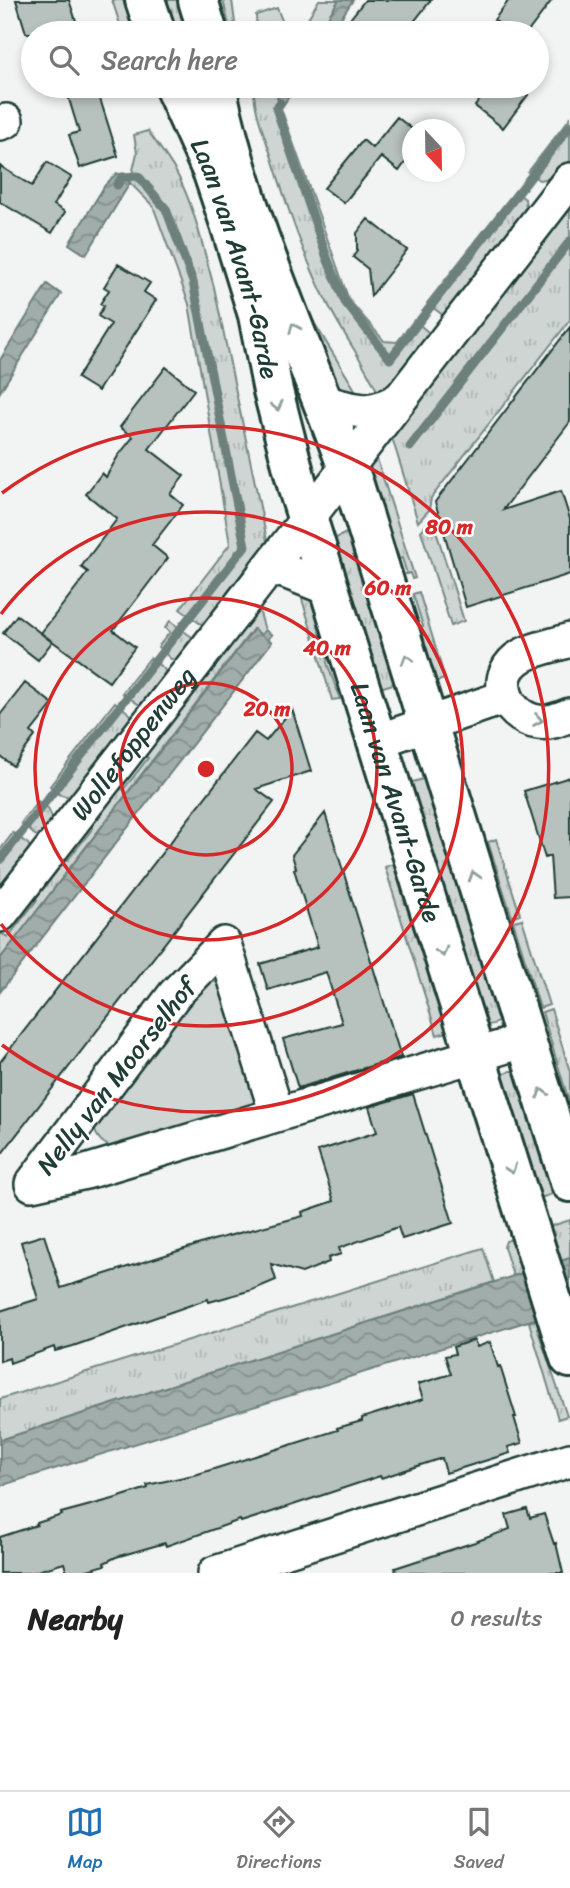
<!DOCTYPE html>
<style>
:root{--surface:#fff;--page:#f6f6f6;--text:#222;--muted:#767676;--line:#e0e0e0;--accent:#1f6fb2}
body{margin:0;font-family:Sriracha,sans-serif;background:var(--page);color:var(--text)}
.compass{position:absolute;left:402px;top:119px;width:63px;height:63px;border-radius:50%;background:var(--surface);box-shadow:0 4px 10px #0003;rotate:158deg}
.list{margin:0;padding:0;list-style:none}
h2{display:flex;justify-content:space-between;align-items:center;height:91px;margin:0;padding:0 28px;font-size:30px}
h2 small{font-size:23px;font-weight:400;color:var(--muted)}
.icon{flex:none;width:38px;height:38px;fill:none;stroke:currentColor;stroke-width:2;stroke-linecap:round;stroke-linejoin:round}
.map{position:relative;flex:none;width:570px;height:1573px;overflow:hidden}
.search{position:absolute;background:var(--surface);box-shadow:0 4px 10px #0003;left:21px;right:21px;top:21px;height:77px;display:flex;align-items:center;gap:18px;box-sizing:border-box;padding:0 24px;border-radius:38px;color:var(--muted);font-size:26px}
.sheet{height:217px;background:var(--surface)}
nav{display:flex;justify-content:space-around;align-items:center;box-sizing:border-box;height:98px;border-top:2px solid var(--line);background:var(--surface);font-size:19px;color:var(--muted)}
nav a{display:grid;justify-items:center;gap:4px}
nav .on{color:var(--accent)}
.map>svg:first-child{display:block}
.grass{fill:url(#grass-tufts);stroke:#768984;stroke-width:2}
.park{fill:#ced5d3;stroke:#768984;stroke-width:2}
.water{fill:url(#water-waves);stroke:#6d807b;stroke-width:2}
.lines{fill:none;stroke-linecap:round;stroke-linejoin:round}
.stream{stroke:#6d807b;stroke-width:9}
.building{fill:#b7c1bd;stroke:#1f3d34;stroke-width:2}
.minor-casing{stroke:#1f3d34;stroke-width:38}
.tertiary-casing{stroke:#1f3d34;stroke-width:44}
.minor{stroke:#fff;stroke-width:33}
.tertiary{stroke:#fff;stroke-width:38}
.oneway{stroke:#8f9e9a}
.ring{fill:none;stroke:#d62828;stroke-width:3.5}
.labels{text-anchor:middle;stroke-width:5;stroke-linejoin:round;paint-order:stroke}
.street-label{font-size:26px;fill:#1f3d34;stroke:#fff}
.centre{fill:#d62828;stroke:#fff;stroke-width:3.5}
.ring-label{font-size:21px;text-anchor:middle;font-weight:bold;fill:#d62828;stroke:#fff;stroke-width:5;stroke-linejoin:round;paint-order:stroke}
</style>
<div class="map">
<svg width="570" height="1573" viewBox="0 0 570 1573">
<defs>
<pattern id="grass-tufts" width="24" height="20" patternUnits="userSpaceOnUse" patternTransform="scale(1.75)"><rect width="24" height="20" fill="#ced5d3"/><path d="M3 7l-1-3M5 7V3M7 7l1-3M15 17l-1-3M17 17v-4M19 17l1-3" fill="none" stroke="#b0b8b6"/></pattern>
<pattern id="water-waves" width="16" height="10" patternUnits="userSpaceOnUse" patternTransform="scale(1.75)"><rect width="16" height="10" fill="#a1adaa"/><path d="M0 5q4-4 8 0t8 0" fill="none" stroke="#838e8b"/></pattern>
</defs>
<rect width="100%" height="100%" fill="#f2f3f3"/>
<filter id="ink" filterUnits="userSpaceOnUse"><feTurbulence type="fractalNoise" baseFrequency=".0143" numOctaves="2"/><feDisplacementMap in="SourceGraphic" scale="14" xChannelSelector="R" yChannelSelector="G"/><feConvolveMatrix kernelMatrix="1 2 1 2 8 2 1 2 1" color-interpolation-filters="sRGB"/></filter>
<g filter="url(#ink)">
<path class="grass" d="M112 0H123L133 33H123Z
M156 0H190L200 33H166Z
M223 0H232L235 23 229 25Z
M319 0H339L318 33H299Z
M277 8 287 33H257L256 15Z
M254 86H284L277 97 349 300 384 341 397 342 414 320 435 338 380 397C366 365 346 339 330 308 305 261 288 209 272 158 265 136 253 110 254 86Z
M237 114 288 267 315 324 354 388 358 399 330 391 298 318Z
M570 118V162L558 177 539 180 528 172Z
M148 131C157 144 168 158 176 172 195 207 203 249 214 287L269 550 210 626 201 624 180 609 230 544 189 304 153 206 130 183 137 153 134 135Z
M515 191 525 199 527 217 448 319 427 303Z
M570 199V320L431 498 429 510 418 522 390 431Z
M375 453 415 578 412 579 410 573 407 574 402 558 389 562 362 478Z
M432 518 464 621 451 626 421 531Z
M346 533 350 534 403 681 373 690 332 540Z
M299 589 323 603 329 622 318 626 328 660 327 663 340 699 332 700Z
M419 592 445 679 426 684 411 631 423 626 413 594Z
M257 603 265 630 261 635 253 629 0 959V933L8 937 37 900 30 894 61 855 68 860 93 828 86 822 116 785 123 790 148 758 141 751Z
M170 621 192 637 195 646 183 661 171 659 158 647 170 632 165 628Z
M150 658 164 669 169 679 148 706 138 704 122 693Z
M115 702 130 714 136 722 76 799 58 794 50 786Z
M434 776 505 1015C499 1022 495 1025 485 1025L402 785Z
M38 801 48 809 56 825 45 838 35 835 21 823Z
M13 833 28 844 34 854 0 893V850Z
M496 839 520 914 512 917 488 842Z
M393 864 447 1032 437 1035 385 867Z
M522 919 549 1005 540 1008 513 921Z
M551 1009 570 1072V1105L542 1012Z
M510 1071H516L565 1190 531 1201 501 1076Z
M570 1220V1258L550 1264 539 1230Z
M524 1235 535 1269 513 1276 504 1247 506 1241Z
M483 1248 494 1282 0 1440V1399Z
M547 1317 549 1324 537 1328 567 1416 558 1419 529 1322Z"/>
<path class="park" d="M211 981 222 984 260 1094 256 1104 116 1149C102 1144 97 1139 93 1125L199 983Z"/>
<path class="water" d="M339 0H353L331 33H318Z
M284 86H296L282 107 277 97Z
M117 173 130 183 86 255 69 244 105 185Z
M47 284 61 294 0 392V360Z
M254 629 261 635 265 630 272 635 268 639 272 642 0 992V959Z
M570 1258V1308L0 1486V1440Z"/>
<g class="lines">
<path class="stream" d="M280 103 276 108 327 258 345 302 390 359 570 126
M410 447 570 241
M0 860 245 546 193 282 166 209 138 176 122 177 117 185"/>
</g>
<path class="building" d="M16 0H69L80 33H26Z
M365 0H431L405 33H339Z
M509 0H552L527 33H512L494 20Z
M65 86H96L118 156 80 168 69 135 79 132Z
M491 86H516L528 95 503 128 475 106Z
M397 117 412 129V153L399 171 381 157 344 203 324 188 363 140 372 148Z
M47 162 71 177 54 205 65 212 52 233 0 202V166L32 186Z
M368 219 407 250 371 296 368 269 353 257 357 251V233Z
M118 264 150 283 144 292 156 300 98 391 77 378 111 324 98 316 104 306 100 304 109 290 104 287Z
M570 327V422L503 510 561 491 570 519V574L466 607 435 502Z
M166 367 194 390 149 449 184 476 170 494 183 505 152 545 168 558 113 630 135 647 109 682 41 633 88 572 81 567 117 519 86 494 102 473 106 477 118 456 133 437 120 427Z
M17 615 52 642 38 660 3 633Z
M25 683 53 704 31 732 35 736 13 766 0 756V715Z
M292 709 311 771 256 789 274 802 0 1156V1062L255 733 266 741Z
M570 777V897L553 898 550 856 545 858 524 791Z
M325 813 401 1057 298 1088 283 1039 342 1023 326 972 268 990 260 964 318 947 294 869 296 868 292 855Z
M413 1094 453 1223 402 1239 398 1227 339 1248 341 1254 328 1258 329 1262 302 1273 271 1264 276 1280 252 1290 209 1302 208 1299 73 1346 55 1351 54 1347 10 1363 9 1358 0 1361V1311L38 1299 21 1242 44 1235 61 1288 213 1240 303 1216 302 1212 334 1201 318 1151 377 1132 369 1107Z
M474 1340 477 1347 490 1342 498 1367 500 1366 516 1417H514L522 1443 508 1447 510 1453 446 1473 442 1458 381 1478 380 1476 269 1513 241 1522 240 1520 166 1546 165 1543 116 1557 104 1563 105 1565 77 1573H67L64 1563 31 1573H0V1537L37 1525V1523L62 1515 61 1513 113 1499 148 1488 147 1485 198 1474 338 1430 337 1428 362 1421V1418L423 1399 418 1384 451 1374 445 1356 455 1354 453 1347Z
M527 1509 530 1518 544 1514 554 1544 556 1543 563 1573H396L395 1568 475 1542 510 1529 506 1515Z"/>
<g class="lines">
<defs>
<g id="minor">
<path d="M0 123 6 121"/>
<path d="M324 402C356 411 370 417 400 399"/>
<path d="M265 572 282 570 330 589"/>
<path d="M570 640C555 645 537 648 523 655 489 673 504 717 538 722 549 724 560 719 570 715"/>
<path d="M378 741 505 697"/>
<path id="s1" d="M0 915 570 180"/>
<path d="M277 1114 224 944 175 994 32 1184 86 1172 526 1040"/>
<path d="M215 1573 570 1460"/>
</g>
<g id="tertiary">
<path d="M145 0 156 33"/>
<path d="M198 0 208 33"/>
<path id="s2" d="M174 86 213 173 230 224 258 315 273 391 299 492 570 1358"/>
<path d="M216 86C244 225 307 352 354 485L570 1182"/>
</g>
</defs>
<use href="#minor" class="minor-casing"/>
<use href="#tertiary" class="tertiary-casing"/>
<use href="#minor" class="minor"/>
<use href="#tertiary" class="tertiary"/>
</g>
<defs><path id="oneway-chevron" d="M-2-3.5L2.5 0L-2 3.5" fill="none" stroke-width="1.6" stroke-linecap="round" stroke-linejoin="round" transform="scale(1.75)"/></defs>
<g class="oneway">
<use href="#oneway-chevron" transform="translate(294 328) rotate(-113)"/>
<use href="#oneway-chevron" transform="translate(277 406) rotate(77)"/>
<use href="#oneway-chevron" transform="translate(407 659) rotate(-107)"/>
<use href="#oneway-chevron" transform="translate(538 720) rotate(10)"/>
<use href="#oneway-chevron" transform="translate(474 876) rotate(-107)"/>
<use href="#oneway-chevron" transform="translate(442 952) rotate(73)"/>
<use href="#oneway-chevron" transform="translate(542 1093) rotate(-107)"/>
<use href="#oneway-chevron" transform="translate(511 1169) rotate(72)"/>
</g>
</g>
<g class="ring">
<circle cx="206" cy="769" r="86"/>
<circle cx="206" cy="769" r="171"/>
<path d="M1 614A257 257 0 1 1 1 924"/>
<path d="M2 493A343 343 0 1 1 2 1045"/>
</g>
<g class="labels">
<g class="street-label">
<text dy="9" stroke="none"><textPath href="#s2" startOffset="184">Laan van Avant-Garde</textPath></text>
<text dy="9" stroke="none"><textPath href="#s1" startOffset="217">Wollefoppenweg</textPath></text>
<text dy="9" stroke="none"><textPath href="#s2" startOffset="751">Laan van Avant-Garde</textPath></text>
<text transform="translate(116 1076) rotate(-52)" y="9">Nelly van Moorselhof</text>
</g>
</g>
<circle cx="206" cy="769" r="10" class="centre"/>
<g class="ring-label">
<text x="449" y="534">80 m</text>
<text x="388" y="595">60 m</text>
<text x="327" y="655">40 m</text>
<text x="267" y="716">20 m</text>
</g>
</svg>
<svg class="compass" viewBox="-18 -18 36 36"><path d="M0-13l5 13h-10z" fill="#e53935"/><path d="M0 13l5-13h-10z" fill="#767676"/></svg>
<div class="search"><svg class="icon" aria-label="search" viewBox="0 0 24 24"><circle cx="10" cy="10" r="6"/><path d="M15 15l6 6"/></svg>Search here</div>
</div>
<section class="sheet">
<h2>Nearby<small>0 results</small></h2>
<ul class="list">
</ul>
</section>
<nav>
<a class="on"><svg class="icon" aria-label="map" viewBox="0 0 24 24"><path d="M3 6l6-2 6 2 6-2v14l-6 2-6-2-6 2zM9 4v14M15 6v14"/></svg>Map</a>
<a><svg class="icon" aria-label="directions" viewBox="0 0 24 24"><path d="M12 3l9 9-9 9-9-9zM9 14v-3h6M13 9l2 2-2 2"/></svg>Directions</a>
<a><svg class="icon" aria-label="saved" viewBox="0 0 24 24"><path d="M7 4h10v16l-5-4-5 4z"/></svg>Saved</a>
</nav>
